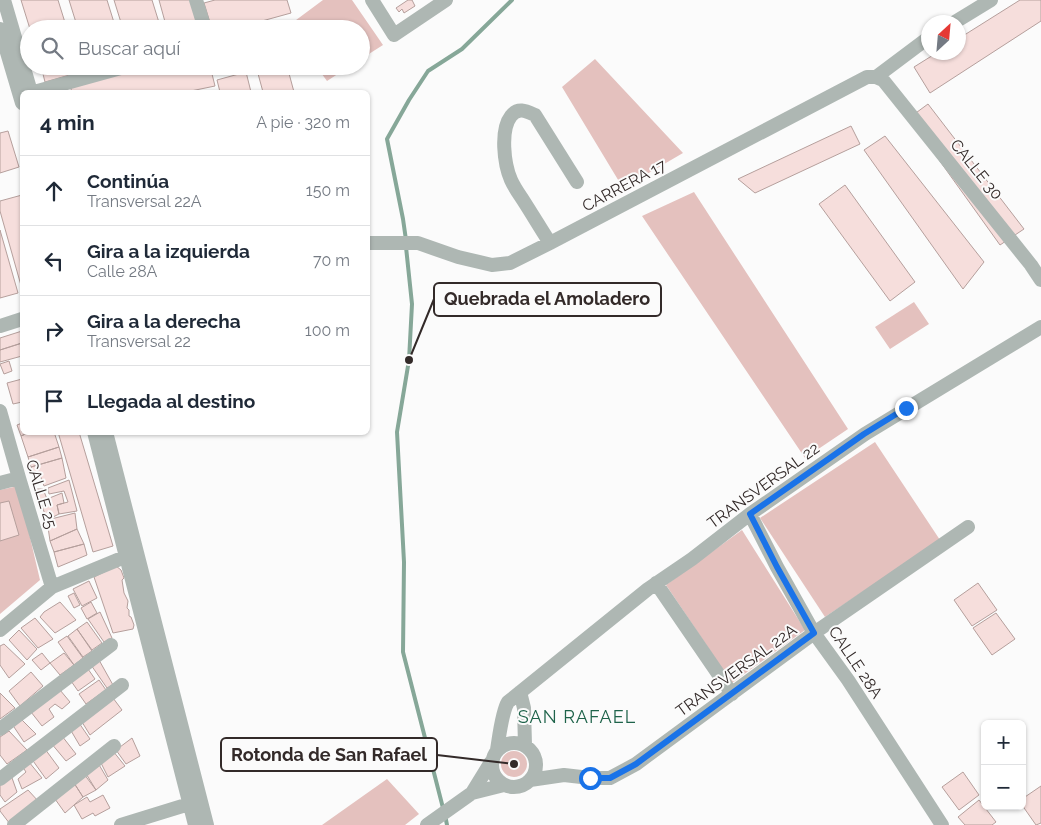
<!DOCTYPE html>
<html lang="es">
<meta charset="utf-8">
<style>
:root{--surface:#fff;--page:#f6f6f7;--text:#1f2937;--muted:#747a83;--line:#e0e1e3}
body{margin:0;font-family:Raleway,sans-serif;background:var(--page);color:var(--text)}
.controls{position:absolute;right:15px;bottom:15px;display:grid;overflow:hidden;border-radius:8px;box-shadow:0 1px 4px #0004}
.controls button{width:45px;height:45px;display:grid;place-items:center;padding:0;border:0;border-bottom:1px solid var(--line);background:var(--surface);color:var(--text);font:25px sans-serif}
.compass{position:absolute;left:921px;top:15px;width:45px;height:45px;border-radius:50%;background:var(--surface);box-shadow:0 1px 4px #0004;rotate:26deg}
.stop{position:absolute;width:15px;height:15px;margin:-11px;border:4px solid #1a73e8;border-radius:50%;background:#fff}
.stop.end{background:#1a73e8;border-color:#fff;box-shadow:0 1px 5px #0008}
.list{margin:0;padding:0;list-style:none}
h2{display:flex;justify-content:space-between;align-items:center;height:65px;margin:0;padding:0 20px;font-size:21px}
h2 small{font-size:16px;font-weight:400;color:var(--muted)}
.list li{display:grid;grid-template-columns:32px 1fr auto;gap:15px;align-items:center;box-sizing:border-box;height:70px;padding:0 20px;border-top:1px solid var(--line)}
.list b{display:block;font-size:19px;white-space:nowrap}
.list p{margin:0;font-size:16px;white-space:nowrap;color:var(--muted)}
.list em{font-size:16px;font-style:normal;color:var(--muted)}
.icon{flex:none;width:28px;height:28px;fill:none;stroke:currentColor;stroke-width:2;stroke-linecap:round;stroke-linejoin:round}
.map{position:relative;flex:none;width:1041px;height:825px;overflow:hidden}
.search{position:absolute;background:var(--surface);box-shadow:0 1px 4px #0004;left:20px;top:20px;width:350px;height:55px;display:flex;align-items:center;gap:12px;box-sizing:border-box;padding:0 18px;border-radius:28px;color:var(--muted);font-size:19px}
.panel{position:absolute;background:var(--surface);box-shadow:0 1px 4px #0004;left:20px;top:90px;width:350px;height:345px;border-radius:8px}
.map>svg:first-child{display:block}
.green{fill:#e4c1be}
.lines{fill:none;stroke-linecap:round;stroke-linejoin:round}
.stream{stroke:#86a798;stroke-width:4}
.building{fill:#f6dedc;stroke:#b59f9c}
.minor{stroke:#aeb7b3;stroke-width:14}
.route{stroke:#1a73e8;stroke-width:6}
.labels{text-anchor:middle;stroke-width:4;stroke-linejoin:round;paint-order:stroke}
.street-label{font-size:16px;fill:#332a29;stroke:#fbfbfb}
.neighbourhood-label{font-size:18px;letter-spacing:1px;fill:#1e634a;stroke:#fbfbfb}
.leader{fill:none;stroke:#332a29;stroke-width:2}
.callout-dot{fill:#332a29;stroke:#fbfbfb;stroke-width:2}
.callout{fill:#fbfbfb;stroke:#332a29;stroke-width:2}
.callout-label{font-size:18px;text-anchor:middle;font-weight:bold;fill:#332a29}
</style>
<div class="map">
<svg width="1041" height="825" viewBox="0 0 1041 825">
<rect width="100%" height="100%" fill="#fbfbfb"/>
<path class="green" d="M323 0H352L383 45 361 59V29H290L288 26Z
M595 59 683 153 623 188 562 87Z
M316 66H350L327 81Z
M694 192 848 429 805 458 642 216Z
M914 302 929 324 890 349 875 327Z
M875 442 940 540 825 617 760 518Z
M18 486 40 580 0 614V490Z
M742 530 805 630 732 683 666 585Z
M501 764a13 13 0 1 1 26 0a13 13 0 1 1-26 0Z
M387 779 419 814 405 825H322Z"/>
<g class="lines">
<path class="stream" d="M406 240 403 219 387 139 409 100 428 71 462 49 512 0
M406 247 412 304 409 360 397 432 404 562 403 652 443 808
M445 815 447 825"/>
</g>
<path class="building" d="M21 0H58L67 29H30Z
M69 0H107L116 29H78Z
M114 0H152L161 29H123Z
M159 0H196L204 29H167Z
M215 0H287L291 13 233 29H212L204 3Z
M408 0H412L415 6 404 13 402 9 399 12 396 8Z
M1020 0H1041V21L930 93 914 67 938 52H958V39Z
M41 66H78L80 72 45 82Z
M141 66H210L215 86 186 92H72L70 86Z
M271 66H287L294 92H263L257 70Z
M246 72 251 92H220L217 80Z
M928 104 1024 229 1000 245 909 118Z
M851 126 860 144 755 193 738 179Z
M8 131 19 167 0 173V133Z
M885 136 984 262 963 289 864 150Z
M845 185 915 282 890 301 819 204Z
M22 195V289L0 211V201Z
M0 230 18 293 0 298Z
M22 331V343L0 350V338Z
M22 343V356L0 362V350Z
M9 361 12 371 4 374 0 364Z
M22 379V402L13 404 7 383Z
M22 423V432H30L21 436 17 425Z
M30 432H54L59 447 28 457 21 436Z
M58 432H79L113 546 93 552Z
M59 447 62 458 31 467 28 457Z
M62 458 66 478 44 486 40 475 33 477 31 467Z
M69 480 77 511 59 514 57 505 68 502 64 491 49 494 48 488Z
M36 489H43L47 499 62 493 64 503 57 505 59 514 47 520Z
M9 501 19 535 0 541V503Z
M75 513 77 529 50 541 47 520Z
M77 529 84 544 54 552 50 541Z
M84 544 87 555 58 567 54 552Z
M116 566 121 570 124 578 122 580 124 593 128 601 127 608 129 610V616L131 617 134 625 133 629 113 633 94 577Z
M89 581 97 598 82 606 73 589Z
M978 583 997 610 972 626 954 600Z
M74 593 80 605 74 608 68 596Z
M60 602 76 620 55 633 40 617 44 612Z
M91 602 97 613 87 619 81 608Z
M100 612 112 638 104 642 88 619Z
M996 613 1015 639 992 655 973 628Z
M35 618 53 639 38 648 21 628Z
M87 622 102 643 92 650 77 629Z
M77 629 92 651 83 657 68 636Z
M19 630 37 649 27 660 9 640Z
M67 636 83 658 74 665 58 642Z
M4 644 25 664 9 678 0 665V646Z
M42 653 50 663 41 670 32 660Z
M64 653 74 665 60 675 50 663Z
M99 660 113 685 107 688 91 665Z
M88 669 95 679 78 691 71 681Z
M31 672 43 686 20 706 9 691Z
M99 680 106 690 86 704 79 694Z
M60 690 70 702 62 709 55 704 49 709 54 717 42 726 31 712Z
M0 693 15 708 0 719Z
M113 698 122 710 90 735 82 722Z
M21 719 36 734 24 742 12 724Z
M79 723 90 739 80 746 70 729Z
M9 731 27 750 7 764 0 755V737Z
M62 736 76 754 66 761 51 743Z
M132 738 140 756 126 764 116 750Z
M45 749 59 768 46 779 31 758Z
M113 751 125 766 108 777 100 761Z
M29 762 42 778 22 789 18 779 26 772 22 766Z
M98 763 108 780 96 790 85 772Z
M963 772 979 795 959 810 942 787Z
M84 774 96 790 83 797 74 783Z
M11 775 17 792 5 802 0 795V784Z
M74 783 83 797 65 813 55 799Z
M1041 786V823L1036 825 1022 805V799Z
M28 790 39 802 10 824 0 811V809Z
M103 795 110 808 95 816 93 813 82 819 74 805 87 797 90 802Z
M979 800 996 822 992 825H965L958 817Z"/>
<g class="lines">
<path class="minor" d="M4 0 31 92
M196 0 205 29
M372 0 394 35 446 0
M955 22 991 0
M0 29 22 103
M876 77 928 38
M34 92 128 66
M368 243H418L458 257 492 265 510 263 550 243 867 77H876L883 80 1031 265 1041 280
M550 243C541 229 532 214 523 200 519 194 514 187 511 180 504 164 500 130 511 116 518 107 526 111 535 115L577 182
M0 326 22 319
M0 411 19 478 52 587
M94 432 195 825
M106 432 207 825
M0 483 19 478
M750 514 777 567 814 633 848 680 942 825
M656 583 732 694
M0 630 52 587 127 556
M520 692 524 708 525 745
M0 729 111 645
M492 765a22 22 0 1 1 44 0a22 22 0 1 1-44 0Z
M497 750C499 738 502 711 508 702L648 589 692 559 750 514 865 434 1041 327
M0 779 122 685
M530 780 564 775 590 778H610L636 764 814 633 968 527
M472 793 491 762
M14 825 114 746
M121 825 189 804
M427 825 472 793 504 785"/>
</g>
<g class="lines">
<path class="route" d="M590 778H610L636 764 814 633 777 567 750 514 864 434 906 408"/>
</g>
<g class="labels">
<g class="street-label">
<text transform="translate(977 169) rotate(51)" y="6">CALLE 30</text>
<text transform="translate(624 185) rotate(-28)" y="6">CARRERA 17</text>
<text transform="translate(763 485) rotate(-36)" y="6">TRANSVERSAL 22</text>
<text transform="translate(42 494) rotate(73)" y="6">CALLE 25</text>
<text transform="translate(856 662) rotate(56)" y="6">CALLE 28A</text>
<text transform="translate(736 670) rotate(-36)" y="6">TRANSVERSAL 22A</text>
</g>
<g class="neighbourhood-label">
<text x="577" y="723">SAN RAFAEL</text>
</g>
</g>
<path class="leader" d="M409 360L434 299M514 764L437 755"/>
<g class="callout-dot">
<circle cx="409" cy="360" r="5"/>
<circle cx="514" cy="764" r="5"/>
</g>
<g class="callout">
<rect x="434" y="283" width="227" height="33" rx="5"/>
<rect x="221" y="738" width="216" height="33" rx="5"/>
</g>
<g class="callout-label">
<text x="547" y="305">Quebrada el Amoladero</text>
<text x="329" y="761">Rotonda de San Rafael</text>
</g>
</svg>
<div class="controls">
<button>+</button>
<button>−</button>
</div>
<svg class="compass" viewBox="-18 -18 36 36"><path d="M0-13l5 13h-10z" fill="#e53935"/><path d="M0 13l5-13h-10z" fill="#747a83"/></svg>
<div class="stop" style="left:590px;top:778px"></div>
<div class="stop end" style="left:906px;top:408px"></div>
<div class="search"><svg class="icon" aria-label="search" viewBox="0 0 24 24"><circle cx="10" cy="10" r="6"/><path d="M15 15l6 6"/></svg>Buscar aquí</div>
<section class="panel">
<h2>4 min<small>A pie · 320 m</small></h2>
<ul class="list">
<li><svg class="icon" aria-label="ahead" viewBox="0 0 24 24"><path d="M12 20V5M6 11l6-6 6 6"/></svg><div><b>Continúa</b><p>Transversal 22A</p></div><em>150 m</em></li>
<li><svg class="icon" aria-label="left" viewBox="0 0 24 24"><path d="M17 20v-9H6M10 6l-5 5 5 5"/></svg><div><b>Gira a la izquierda</b><p>Calle 28A</p></div><em>70 m</em></li>
<li><svg class="icon" aria-label="right" viewBox="0 0 24 24"><path d="M7 20v-9h11M14 6l5 5-5 5"/></svg><div><b>Gira a la derecha</b><p>Transversal 22</p></div><em>100 m</em></li>
<li><svg class="icon" aria-label="arrive" viewBox="0 0 24 24"><path d="M6 21V4h12l-3 4 3 4H6"/></svg><div><b>Llegada al destino</b></div></li>
</ul>
</section>
</div>
